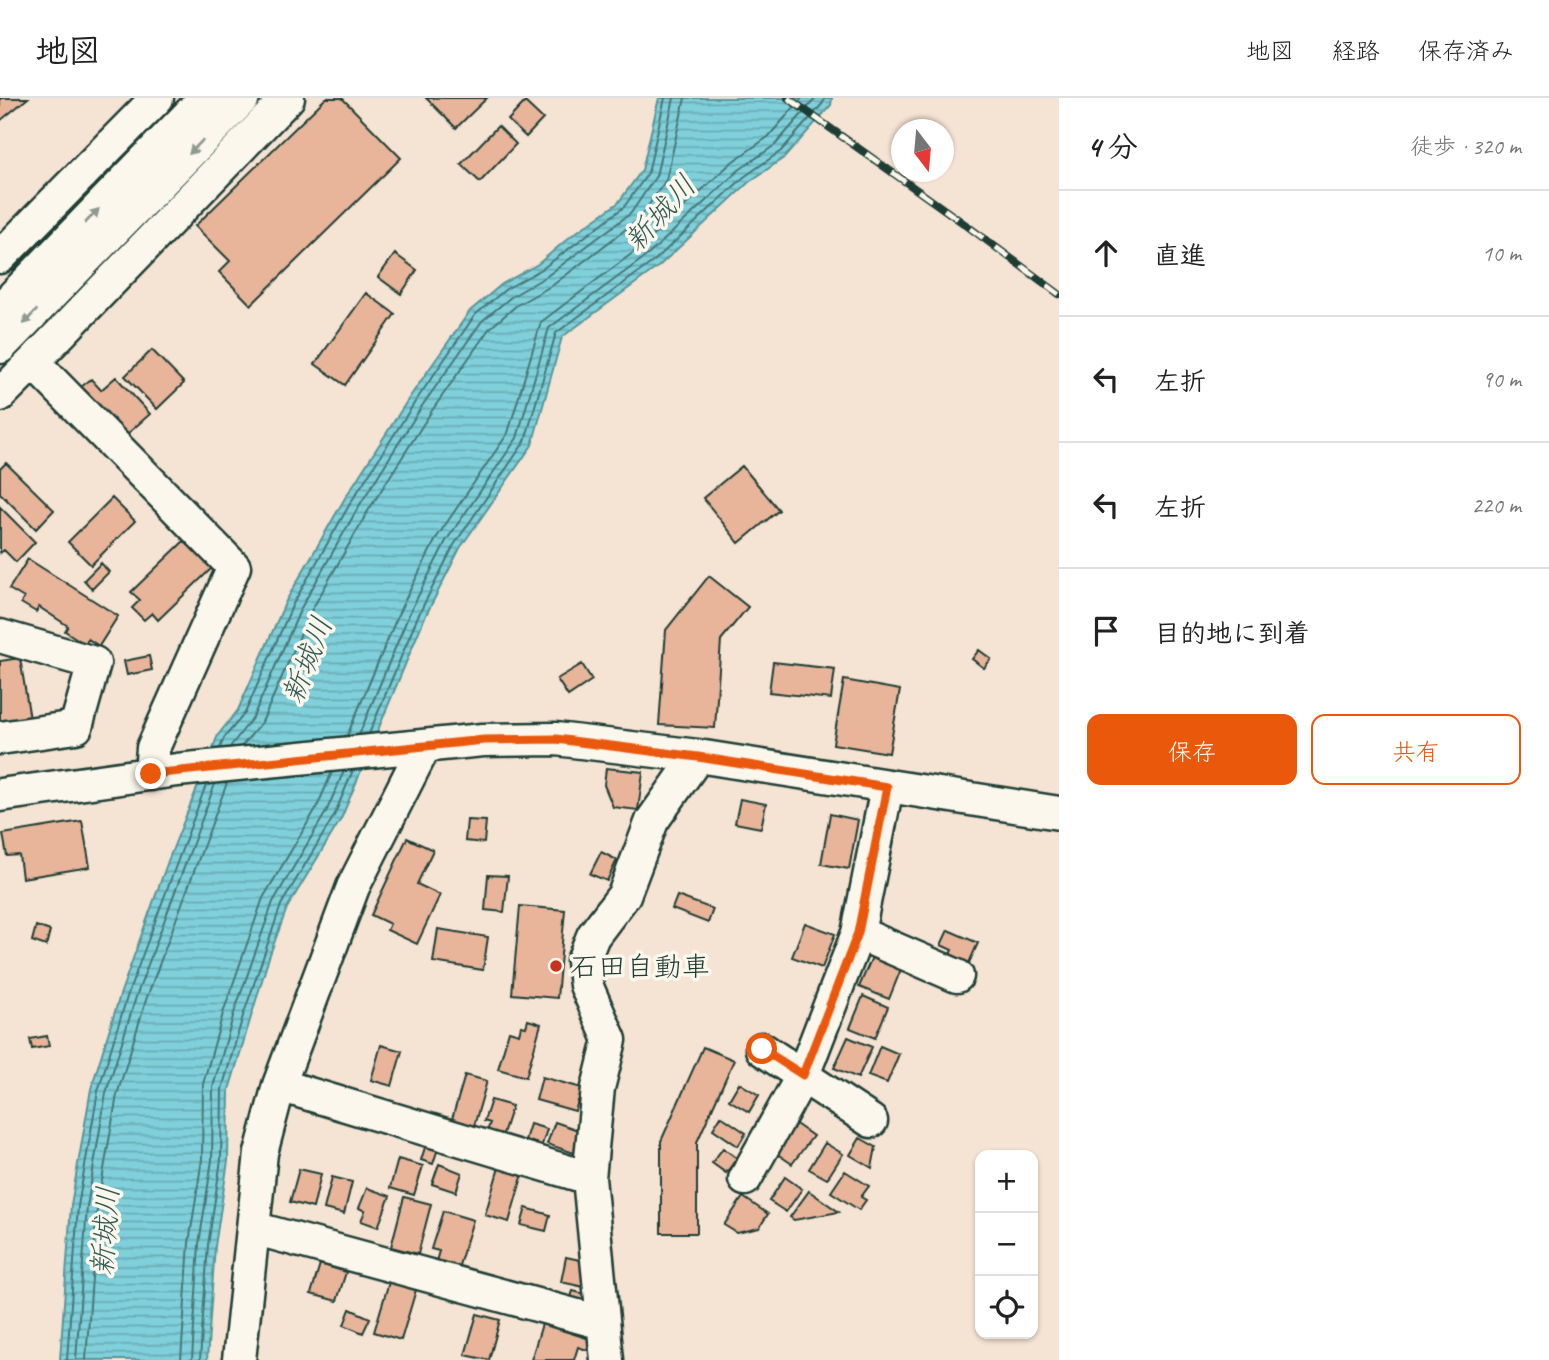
<!DOCTYPE html>
<html lang="ja">
<meta charset="utf-8">
<style>
:root{--surface:#fff;--page:#f6f6f6;--text:#222;--muted:#767676;--line:#e0e0e0;--accent:#ea580c}
body{margin:0;font-family:Caveat,"Klee One",sans-serif;background:var(--page);color:var(--text)}
.controls{position:absolute;right:21px;bottom:21px;display:grid;overflow:hidden;border-radius:14px;box-shadow:0 2px 5px #0004}
.controls button{width:63px;height:63px;display:grid;place-items:center;padding:0;border:0;border-bottom:2px solid var(--line);background:var(--surface);color:var(--text);font:35px sans-serif}
.compass{position:absolute;left:891px;top:21px;width:63px;height:63px;border-radius:50%;background:var(--surface);box-shadow:0 2px 5px #0004;rotate:164deg}
.stop{position:absolute;width:21px;height:21px;margin:-16px;border:5px solid #ea580c;border-radius:50%;background:#fff}
.stop.end{background:#ea580c;border-color:#fff;box-shadow:0 2px 7px #0008}
.list{margin:0;padding:0;list-style:none}
h2{display:flex;justify-content:space-between;align-items:center;height:91px;margin:0;padding:0 28px;font-size:30px}
h2 small{font-size:23px;font-weight:400;color:var(--muted)}
.list li{display:grid;grid-template-columns:46px 1fr auto;gap:21px;align-items:center;box-sizing:border-box;height:126px;padding:0 28px;border-top:2px solid var(--line)}
.list b{display:block;font-size:26px;white-space:nowrap}
.list em{font-size:23px;font-style:normal;color:var(--muted)}
.actions{display:flex;gap:14px;padding:21px 28px}
.actions a{flex:1;padding:16px 0;border:2px solid var(--accent);border-radius:14px;text-align:center;font-size:24px;color:var(--accent)}
.actions .main{background:var(--accent);color:#fff}
.icon{flex:none;width:38px;height:38px;fill:none;stroke:currentColor;stroke-width:2;stroke-linecap:round;stroke-linejoin:round}
.map{position:relative;flex:none;width:1059px;height:1262px;overflow:hidden}
header{display:flex;align-items:center;gap:42px;box-sizing:border-box;height:98px;padding:0 35px;background:var(--surface);border-bottom:2px solid var(--line)}
header strong{font-size:33px}
nav{display:flex;gap:38px;margin-inline-start:auto;font-size:24px}
main{display:flex}
aside{flex:1;background:var(--surface)}
.map>svg:first-child{display:block}
.water{fill:url(#water-rules);stroke:#599598;stroke-width:2}
.lines{fill:none;stroke-linecap:round;stroke-linejoin:round}
.shore{stroke:#467877;stroke-width:2}
.building{fill:#e8b49a;stroke:#1f3d34;stroke-width:2}
.minor-casing{stroke:#1f3d34;stroke-width:37}
.minor{stroke:#fbf7ec;stroke-width:32}
.rail-casing{stroke:#1f3d34;stroke-width:8}
.rail{stroke:#fbf7ec;stroke-width:5;stroke-dasharray:16;stroke-linecap:butt}
.oneway{fill:#8d9a90}
.route{stroke:#ea580c;stroke-width:9}
.poi-dot{fill:#c8321e;stroke:#fbf7ec;stroke-width:2.5}
.labels{text-anchor:middle;stroke-width:7;stroke-linejoin:round;paint-order:stroke}
.poi-label{font-size:28px;fill:#1f3d34;stroke:#fbf7ec;text-anchor:start}
.water-label{font-size:30px;font-style:italic;fill:#325a55;stroke:#fbf7ec}
</style>
<header>
<strong>地図</strong>
<nav><a>地図</a><a>経路</a><a>保存済み</a></nav>
</header>
<main>
<div class="map">
<svg width="1059" height="1262" viewBox="0 0 1059 1262">
<defs>
<pattern id="water-rules" width="6" height="5" patternUnits="userSpaceOnUse" patternTransform="scale(1.75)"><rect width="6" height="5" fill="#80d0db"/><path d="M0 2.5h6" fill="none" stroke="#68aab2"/></pattern>
</defs>
<rect width="100%" height="100%" fill="#f5e3d3"/>
<filter id="ink" filterUnits="userSpaceOnUse"><feTurbulence type="fractalNoise" baseFrequency=".0143" numOctaves="2"/><feDisplacementMap in="SourceGraphic" scale="14" xChannelSelector="R" yChannelSelector="G"/><feConvolveMatrix kernelMatrix="1 2 1 2 8 2 1 2 1" color-interpolation-filters="sRGB"/></filter>
<g filter="url(#ink)">
<path class="water" d="M659 0H832L831 7 785 59 749 84 659 168 562 239 532 347 460 450 424 521 341 721 287 810 269 859 229 992 228 1063 215 1148 207 1262H60L71 1107 91 991 121 894 168 763 218 637 238 612 286 503 345 400 409 300 470 213 502 186 538 166 571 138 618 105 642 72Z"/>
<g class="lines">
<path class="shore" d="M369 636 418 518 454 447 525 343 556 235 654 163 744 79 781 53 823 5 825 0
M359 637 410 514 446 443 517 340 549 230 649 156 739 72 775 47 816 0
M347 638 401 510 437 439 508 335 541 224 642 148 732 64 768 39 802 0
M242 648 262 624 310 515 368 413 431 314 489 231 517 207 553 187 639 121 666 82 685 0
M230 649 253 619 301 510 359 408 422 308 482 223 511 199 547 178 631 115 656 78 674 0
M220 650 224 640 245 615 293 506 351 404 415 304 475 217 506 191 542 171 624 109 648 75 665 0
M67 1262 78 1108 98 993 128 896 206 687
M76 1262 87 1109 106 995 136 899 215 686
M86 1262 97 1111 117 997 146 902 227 685
M181 1262 189 1145 202 1061 203 986 224 912 263 800 317 709 332 674
M192 1262 199 1146 212 1062 213 989 234 915 273 804 326 714 344 673
M200 1262 208 1147 221 1062 222 991 243 918 281 807 334 718 353 672"/>
</g>
<path class="building" d="M0 0H28L0 23Z
M326 0H342L401 60 251 207 219 174 230 163 195 128Z
M426 0H487L456 30Z
M525 4 543 21 526 39 508 22Z
M498 28 516 46 480 84 461 66Z
M395 156 417 172 401 196 378 179Z
M366 195 395 216 345 287 315 266Z
M152 252 184 285 157 311 125 278Z
M116 279 150 316 125 338 81 289 91 281 101 292Z
M6 365 54 412 36 431 0 395V371Z
M742 368 779 412 739 445 703 400Z
M112 400 135 423 91 467 68 444Z
M0 409 35 444 16 464 4 452 0 455Z
M186 441 213 469 158 522 152 515 144 522 132 510 140 502 131 494Z
M28 461 118 518 99 548 88 541 85 546 65 533 68 528 39 509 36 514 21 505 24 500 9 491Z
M101 465 109 474 92 491 84 482Z
M709 478 748 509 721 542 715 630 659 627 666 532Z
M979 552 991 561 984 570 972 561Z
M149 558 152 572 127 577 124 563Z
M20 560 31 627 0 632V563Z
M773 564 835 571 831 601 769 594Z
M582 566 592 582 568 598 557 581Z
M844 582 900 592 889 655 833 646Z
M606 670 643 674 638 712 613 709 604 687Z
M740 701 766 706 761 730 735 725Z
M830 716 858 722 849 771 821 766Z
M467 722 486 723 484 745 465 743Z
M82 723 90 769 22 780 19 757 7 758 3 736Z
M407 740 433 752 417 786 440 797 417 846 387 832 390 826 371 817Z
M601 754 617 762 607 783 590 776Z
M488 777 508 778 504 814 485 812Z
M677 798 713 811 708 825 672 811Z
M520 808 565 812 557 900 512 896Z
M805 825 835 836 822 870 792 859Z
M36 828 50 833 46 848 32 843Z
M438 831 488 839 483 872 433 864Z
M948 832 978 845 969 865 950 856 952 852 941 847Z
M872 859 901 871 889 901 859 889Z
M863 898 888 909 875 940 850 930Z
M528 922 541 926 526 979 498 971 509 933 519 936 521 928 526 929Z
M47 938 49 948 32 951 30 941Z
M848 939 872 949 858 980 834 970Z
M381 947 402 953 392 988 371 982Z
M880 948 899 956 887 985 868 978Z
M703 949 734 962 697 1044V1135H661V1043Z
M465 977 487 983 474 1028 452 1021Z
M542 979 582 990 575 1013 536 1002Z
M739 985 759 997 749 1014 729 1002Z
M491 1002 512 1008 502 1039 487 1034 490 1025 484 1023Z
M721 1018 746 1035 738 1048 713 1031Z
M555 1024 584 1034 577 1056 547 1046Z
M793 1024 813 1038 792 1066 773 1053Z
M530 1026 547 1031 542 1047 525 1042Z
M428 1040 440 1044 433 1066 421 1062Z
M860 1040 876 1049 872 1070 850 1057Z
M825 1045 843 1056 827 1081 809 1071Z
M723 1050 737 1060 726 1075 712 1065Z
M398 1061 423 1068 414 1097 390 1090Z
M439 1066 462 1075 456 1094 432 1086Z
M500 1066 524 1072 509 1124 485 1117Z
M299 1071 321 1076 313 1110 290 1104Z
M845 1073 869 1088 861 1099 866 1102 859 1112 831 1094Z
M332 1079 352 1084 344 1116 324 1111Z
M785 1079 802 1091 786 1114 769 1103Z
M367 1090 390 1098 378 1129 361 1123 365 1113 359 1110Z
M809 1093 839 1114 794 1122 790 1119Z
M404 1099 431 1106 418 1156 391 1149Z
M743 1099 768 1116 759 1130 737 1135 724 1127Z
M526 1110 550 1117 546 1133 521 1127Z
M443 1113 473 1122 457 1174 435 1167 439 1153 431 1151Z
M566 1159 589 1164 584 1189 561 1184Z
M320 1166 346 1174 337 1203 311 1196Z
M389 1184 416 1192 401 1242 374 1234Z
M573 1193 588 1197 584 1210 569 1205Z
M350 1211 370 1220 363 1235 344 1227Z
M477 1216 500 1222 489 1262 465 1257Z
M542 1226 590 1241 587 1252 578 1249 574 1262H531Z"/>
<g class="lines">
<defs>
<path id="minor" d="M0 159 157 0
M0 212 205 0
M0 249 243 0
M33 264 288 0
M0 297 33 264 234 469 153 650 151 676
M0 538 94 565 76 629 0 640
M0 697 177 672 483 642 556 641 698 658 1059 715
M858 835 957 878
M762 951 871 1023
M279 987 589 1080
M745 1081 803 977 858 835 887 689
M253 1130 603 1225
M239 1262 261 1055 279 987 353 789 424 649
M607 1262 589 1080 598 990 610 942 586 887 583 863 593 838 624 797 652 723 698 658"/>
</defs>
<use href="#minor" class="minor-casing"/>
<use href="#minor" class="minor"/>
<defs>
<path id="rail" d="M788 0 966 127 1059 196"/>
</defs>
<use href="#rail" class="rail-casing"/>
<use href="#rail" class="rail"/>
</g>
<defs><path id="oneway-solid" d="M-6-.8H1V-3.2L6.5 0L1 3.2V.8H-6Z" transform="scale(1.75)"/></defs>
<g class="oneway">
<use href="#oneway-solid" transform="translate(196 49) rotate(134)"/>
<use href="#oneway-solid" transform="translate(92 118) rotate(-46)"/>
<use href="#oneway-solid" transform="translate(30 219) rotate(134)"/>
</g>
</g>
<g class="lines" filter="url(#ink)">
<path class="route" d="M151 676 484 642 556 641 698 659 887 689 858 835 803 977 762 951"/>
</g>
<circle class="poi-dot" cx="556" cy="868" r="7"/>
<g class="labels">
<g class="poi-label">
<text x="570" y="878">石田自動車</text>
</g>
<g class="water-label">
<text transform="translate(660 115) rotate(-48)" y="10">新城川</text>
<text transform="translate(307 562) rotate(-69)" y="10">新城川</text>
<text transform="translate(105 1133) rotate(-86)" y="10">新城川</text>
</g>
</g>
</svg>
<div class="controls">
<button>+</button>
<button>−</button>
<button><svg class="icon" aria-label="locate" viewBox="0 0 24 24"><circle cx="12" cy="12" r="6"/><path d="M12 2v4M12 18v4M2 12h4M18 12h4"/></svg></button>
</div>
<svg class="compass" viewBox="-18 -18 36 36"><path d="M0-13l5 13h-10z" fill="#e53935"/><path d="M0 13l5-13h-10z" fill="#767676"/></svg>
<div class="stop" style="left:762px;top:951px"></div>
<div class="stop end" style="left:151px;top:676px"></div>
</div>
<aside>
<h2>4 分<small>徒歩 · 320 m</small></h2>
<ul class="list">
<li><svg class="icon" aria-label="ahead" viewBox="0 0 24 24"><path d="M12 20V5M6 11l6-6 6 6"/></svg><div><b>直進</b></div><em>10 m</em></li>
<li><svg class="icon" aria-label="left" viewBox="0 0 24 24"><path d="M17 20v-9H6M10 6l-5 5 5 5"/></svg><div><b>左折</b></div><em>90 m</em></li>
<li><svg class="icon" aria-label="left" viewBox="0 0 24 24"><path d="M17 20v-9H6M10 6l-5 5 5 5"/></svg><div><b>左折</b></div><em>220 m</em></li>
<li><svg class="icon" aria-label="arrive" viewBox="0 0 24 24"><path d="M6 21V4h12l-3 4 3 4H6"/></svg><div><b>目的地に到着</b></div></li>
</ul>
<div class="actions"><a class="main">保存</a><a>共有</a></div>
</aside>
</main>
